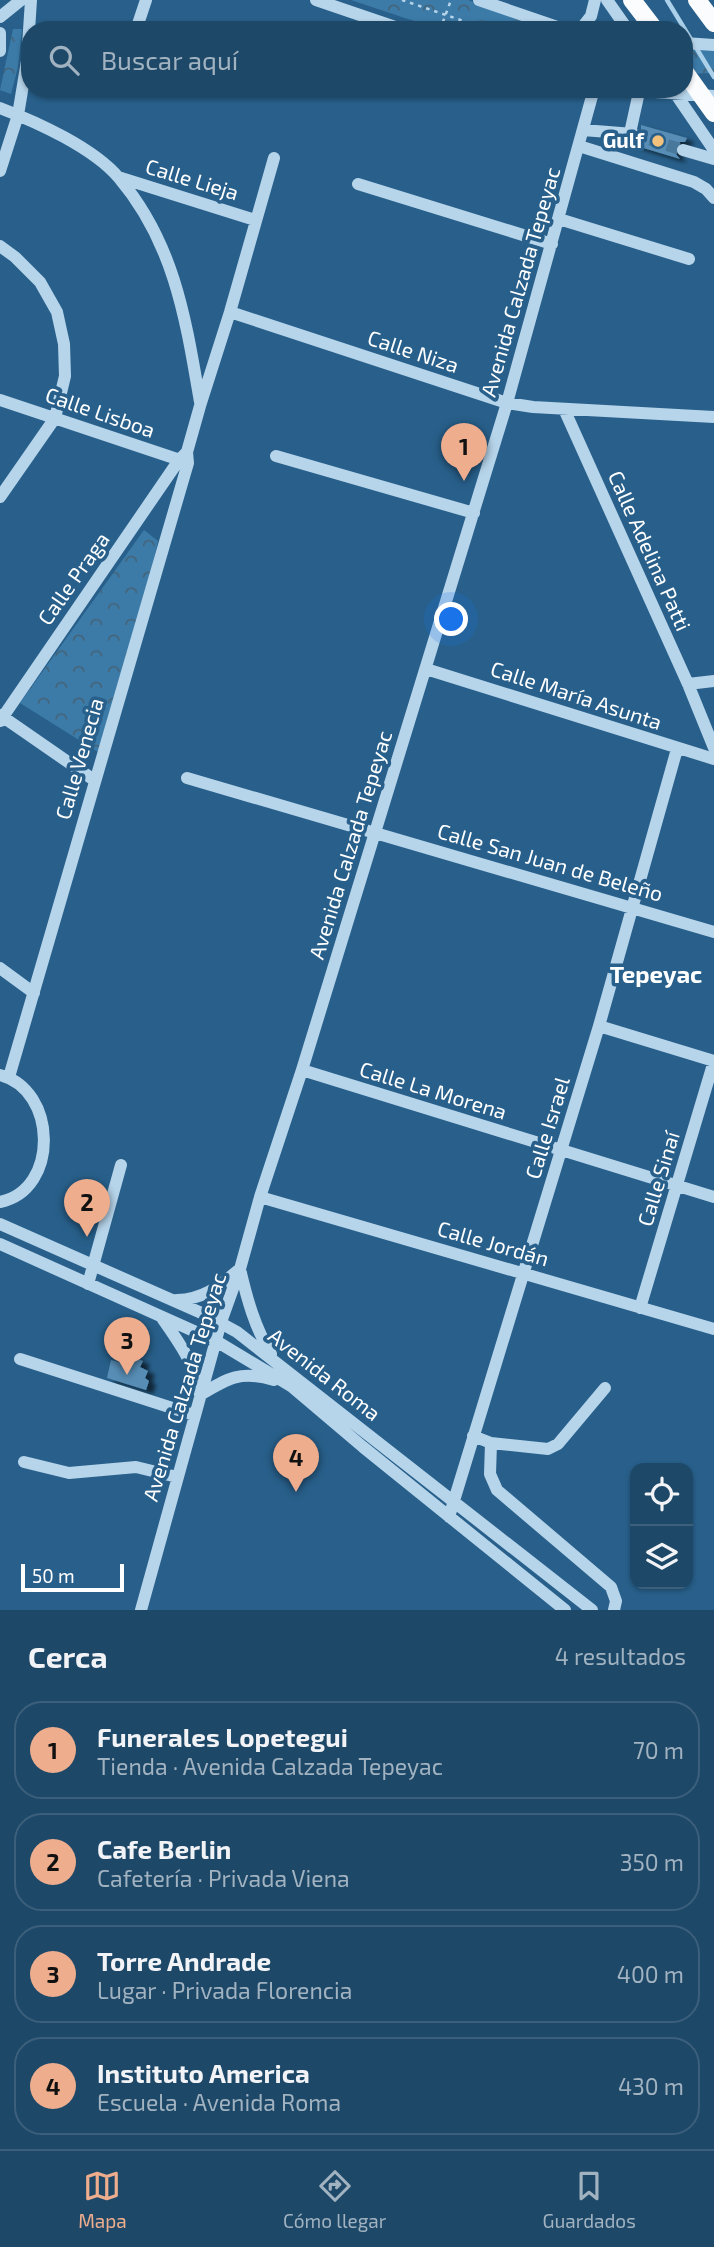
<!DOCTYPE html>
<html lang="es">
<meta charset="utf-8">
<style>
:root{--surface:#1e4868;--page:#2b5271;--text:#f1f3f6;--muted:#a1b2c0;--line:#3c607c;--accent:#eead8d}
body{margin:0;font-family:"Exo 2",sans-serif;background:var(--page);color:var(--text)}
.controls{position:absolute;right:21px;bottom:21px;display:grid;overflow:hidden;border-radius:14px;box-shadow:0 2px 5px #0004}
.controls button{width:63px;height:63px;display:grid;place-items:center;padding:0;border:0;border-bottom:2px solid var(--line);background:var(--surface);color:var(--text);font:35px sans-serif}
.scale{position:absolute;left:21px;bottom:18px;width:103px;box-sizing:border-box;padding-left:7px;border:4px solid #fff;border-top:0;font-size:19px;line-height:24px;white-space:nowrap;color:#fff;-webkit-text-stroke:5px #28608b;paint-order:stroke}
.you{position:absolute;left:452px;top:620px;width:24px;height:24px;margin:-18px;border:5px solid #fff;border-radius:50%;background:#1a73e8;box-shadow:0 0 0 10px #1a73e833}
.badge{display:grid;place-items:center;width:46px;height:46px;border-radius:50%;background:var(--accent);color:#111;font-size:23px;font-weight:700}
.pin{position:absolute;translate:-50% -58px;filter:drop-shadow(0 2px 4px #0008)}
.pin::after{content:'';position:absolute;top:37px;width:24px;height:21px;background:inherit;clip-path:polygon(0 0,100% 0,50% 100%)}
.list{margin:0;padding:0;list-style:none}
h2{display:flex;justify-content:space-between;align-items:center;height:91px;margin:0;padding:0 28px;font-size:30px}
h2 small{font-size:23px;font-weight:400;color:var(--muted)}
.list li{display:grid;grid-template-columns:46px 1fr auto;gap:21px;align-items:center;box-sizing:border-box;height:98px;margin:0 14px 14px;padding:0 14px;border:2px solid var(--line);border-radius:28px}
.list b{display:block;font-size:26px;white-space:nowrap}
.list p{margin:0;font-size:23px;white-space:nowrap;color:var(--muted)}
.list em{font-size:23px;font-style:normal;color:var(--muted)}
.icon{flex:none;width:38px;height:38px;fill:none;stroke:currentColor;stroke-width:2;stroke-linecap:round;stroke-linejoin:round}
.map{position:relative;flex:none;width:714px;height:1610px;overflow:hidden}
.search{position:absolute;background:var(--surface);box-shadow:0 2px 5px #0004;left:21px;right:21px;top:21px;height:77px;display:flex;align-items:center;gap:18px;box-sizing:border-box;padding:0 24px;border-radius:28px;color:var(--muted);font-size:26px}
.sheet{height:539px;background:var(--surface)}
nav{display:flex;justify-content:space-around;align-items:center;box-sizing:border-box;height:98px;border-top:2px solid var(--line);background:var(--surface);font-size:19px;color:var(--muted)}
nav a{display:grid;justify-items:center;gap:4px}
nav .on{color:var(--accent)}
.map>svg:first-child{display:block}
.park{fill:url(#park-crowns)}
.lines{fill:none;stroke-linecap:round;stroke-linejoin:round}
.stream{stroke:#abd0ea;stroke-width:4.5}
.building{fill:#588eb6;filter:url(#shadow)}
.minor-tunnel{stroke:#48789c;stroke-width:12;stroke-dasharray:12 6;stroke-linecap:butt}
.path{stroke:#b6d4ea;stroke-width:2.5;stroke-dasharray:3.5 5;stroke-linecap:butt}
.minor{stroke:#b6d4ea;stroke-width:12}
.major{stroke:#fafcfe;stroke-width:18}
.poi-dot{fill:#f2c17c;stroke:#28608b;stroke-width:2.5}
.labels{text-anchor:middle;stroke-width:7;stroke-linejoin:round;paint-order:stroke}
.poi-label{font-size:21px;font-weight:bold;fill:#fff;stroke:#28608b;text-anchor:end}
.street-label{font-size:21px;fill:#fff;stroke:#28608b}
.quarter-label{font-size:24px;font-weight:bold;fill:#fff;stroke:#28608b}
</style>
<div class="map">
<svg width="714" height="1610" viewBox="0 0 714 1610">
<defs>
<pattern id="park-crowns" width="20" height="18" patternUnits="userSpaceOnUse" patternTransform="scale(1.75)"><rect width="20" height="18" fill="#3c7ba8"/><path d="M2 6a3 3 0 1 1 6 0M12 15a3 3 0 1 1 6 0" fill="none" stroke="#44647a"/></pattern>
<filter id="shadow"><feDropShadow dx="7" dy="4" stdDeviation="2" flood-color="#0009"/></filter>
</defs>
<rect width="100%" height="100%" fill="#28608b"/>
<path class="park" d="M351 0H468L556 30H441Z
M13 29H22L18 67 11 94 0 90Z
M684 46 714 48V73L684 74Z
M144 530 158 541 106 757 20 703Z"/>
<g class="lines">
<path class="stream" d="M667 0 714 77"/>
</g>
<path class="building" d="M641 125 687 138 685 142H680L675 147V153L680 159 630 144 641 138Z
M123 1352 143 1361 140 1367 148 1371 145 1378 149 1381 146 1390 107 1378 111 1360 119 1362Z"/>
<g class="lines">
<path class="minor-tunnel" d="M633 134 683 150"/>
<path class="path" d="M402 0 490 30
M440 30 451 0"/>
<path class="minor" d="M316 0 404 30
M479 0 566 30
M607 0 628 30
M0 17 21 0
M136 30 146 0
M580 30 591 16 595 0
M0 33V51
M684 43 714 45
M611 89 714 96
M673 90 714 150
M113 92 114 89
M0 108C37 122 94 148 119 178 175 244 186 321 200 402
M583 130 633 134
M630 133 639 92
M579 146 694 182 706 189 714 198
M683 150 714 159
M0 171 18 115 27 61 31 0
M118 177 255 220
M358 184 552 244
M559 219 689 259
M0 246 15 257 40 282 57 312 64 344 65 376 55 418 0 497
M230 312 507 403 533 407 714 417
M0 400 186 462
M564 409 688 684 714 748
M276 456 474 513
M426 669 714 759
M688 684 714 681
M0 715 94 780
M0 721 179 460 187 452
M187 778 714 932
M0 968 34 993
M599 1026 714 1061
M302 1070 714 1197
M0 1075C57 1089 60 1190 0 1202
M9 1077 188 463 187 452 200 406 230 312 274 158
M260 1197 714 1329
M0 1224 206 1315 237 1332 592 1610
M0 1244 216 1341 291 1386 363 1447 565 1610
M88 1284 121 1165
M177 1300C205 1299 220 1285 240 1269 247 1299 255 1328 271 1354
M640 1308 714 1061
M162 1318C179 1342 196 1366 200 1395 228 1378 241 1370 274 1380
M20 1359 194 1415
M473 1436 491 1443 490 1474 497 1490 611 1587 616 1601 614 1610
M491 1443 548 1449 558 1444 605 1388
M24 1462 69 1473 136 1467 177 1477
M449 1517 599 1026 677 749
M141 1610 221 1322 240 1269 260 1197 302 1070 507 403 594 89"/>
<path class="major" d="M632 0 655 30
M697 0 714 23
M684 71 714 113"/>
</g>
<circle class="poi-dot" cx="658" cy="141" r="7"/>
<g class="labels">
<g class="poi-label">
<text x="644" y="148">Gulf</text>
</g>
<g class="street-label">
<text transform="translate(192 180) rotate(17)" y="7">Calle Lieja</text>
<text transform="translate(521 282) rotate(-74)" y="7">Avenida Calzada Tepeyac</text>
<text transform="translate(413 352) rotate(18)" y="7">Calle Niza</text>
<text transform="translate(100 413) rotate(19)" y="7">Calle Lisboa</text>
<text transform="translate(649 551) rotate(66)" y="7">Calle Adelina Patti</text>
<text transform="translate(74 579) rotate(-55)" y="7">Calle Praga</text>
<text transform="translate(576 696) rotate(18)" y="7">Calle María Asunta</text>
<text transform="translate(80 759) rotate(-74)" y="7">Calle Venecia</text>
<text transform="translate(351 845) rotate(-73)" y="7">Avenida Calzada Tepeyac</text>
<text transform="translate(550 863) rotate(16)" y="7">Calle San Juan de Beleño</text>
<text transform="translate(433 1091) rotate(17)" y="7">Calle La Morena</text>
<text transform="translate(548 1128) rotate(-73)" y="7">Calle Israel</text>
<text transform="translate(659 1179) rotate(-73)" y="7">Calle Sinaí</text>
<text transform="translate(493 1244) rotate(16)" y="7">Calle Jordán</text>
<text transform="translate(324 1375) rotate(38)" y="7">Avenida Roma</text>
<text transform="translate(185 1387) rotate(-73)" y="7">Avenida Calzada Tepeyac</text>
</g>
<g class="quarter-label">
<text x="656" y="983">Tepeyac</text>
</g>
</g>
</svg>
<div class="controls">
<button><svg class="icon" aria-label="locate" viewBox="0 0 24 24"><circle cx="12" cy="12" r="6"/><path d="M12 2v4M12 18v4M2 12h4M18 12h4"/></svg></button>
<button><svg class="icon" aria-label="layers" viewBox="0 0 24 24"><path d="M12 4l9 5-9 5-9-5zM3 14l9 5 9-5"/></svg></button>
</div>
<div class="scale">50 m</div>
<div class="you"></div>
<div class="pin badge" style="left:464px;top:481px">1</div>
<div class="pin badge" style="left:87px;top:1237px">2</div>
<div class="pin badge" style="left:127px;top:1375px">3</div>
<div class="pin badge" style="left:296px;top:1492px">4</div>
<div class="search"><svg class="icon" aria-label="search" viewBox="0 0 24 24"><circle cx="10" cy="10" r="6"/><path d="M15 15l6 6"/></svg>Buscar aquí</div>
</div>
<section class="sheet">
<h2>Cerca<small>4 resultados</small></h2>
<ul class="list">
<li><span class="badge">1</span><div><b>Funerales Lopetegui</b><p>Tienda · Avenida Calzada Tepeyac</p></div><em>70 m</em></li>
<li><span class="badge">2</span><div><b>Cafe Berlin</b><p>Cafetería · Privada Viena</p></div><em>350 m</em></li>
<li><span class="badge">3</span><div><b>Torre Andrade</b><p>Lugar · Privada Florencia</p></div><em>400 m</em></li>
<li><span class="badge">4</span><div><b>Instituto America</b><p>Escuela · Avenida Roma</p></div><em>430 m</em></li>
</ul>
</section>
<nav>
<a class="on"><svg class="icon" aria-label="map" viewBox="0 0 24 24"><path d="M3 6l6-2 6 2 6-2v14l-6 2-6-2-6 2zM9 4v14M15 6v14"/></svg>Mapa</a>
<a><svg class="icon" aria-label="directions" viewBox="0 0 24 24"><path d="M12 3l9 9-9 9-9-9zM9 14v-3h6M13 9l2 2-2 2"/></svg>Cómo llegar</a>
<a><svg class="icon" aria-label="saved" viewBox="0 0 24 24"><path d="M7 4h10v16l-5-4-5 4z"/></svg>Guardados</a>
</nav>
